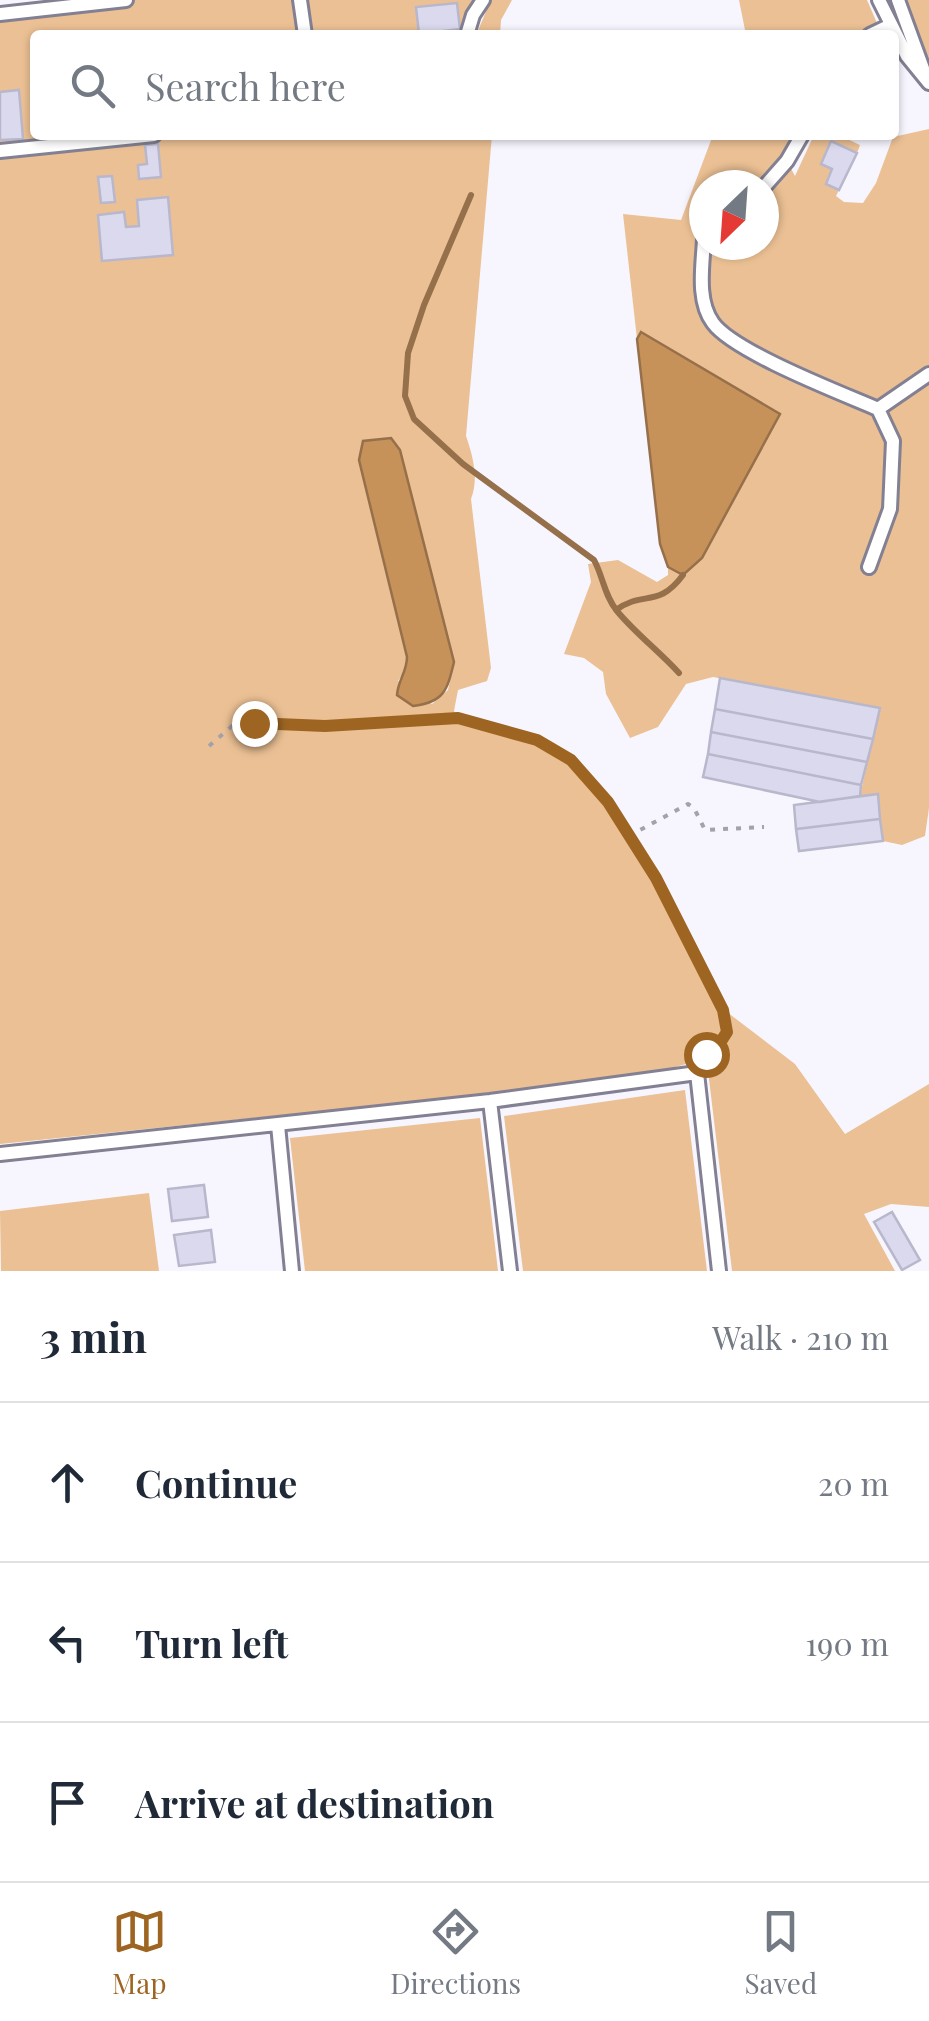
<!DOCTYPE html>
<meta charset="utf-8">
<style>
:root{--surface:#fff;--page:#f6f6f7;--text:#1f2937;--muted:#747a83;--line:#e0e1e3;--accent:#9d6521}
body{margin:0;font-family:"Playfair Display",serif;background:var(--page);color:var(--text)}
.compass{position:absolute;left:689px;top:170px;width:90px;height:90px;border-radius:50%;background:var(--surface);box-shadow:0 2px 8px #0004;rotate:205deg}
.stop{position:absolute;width:30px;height:30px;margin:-22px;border:8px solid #9d6521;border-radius:50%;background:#fff}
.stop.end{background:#9d6521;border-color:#fff;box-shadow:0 2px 10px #0008}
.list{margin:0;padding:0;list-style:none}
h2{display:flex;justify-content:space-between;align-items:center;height:130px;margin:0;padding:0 40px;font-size:42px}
h2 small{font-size:32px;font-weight:400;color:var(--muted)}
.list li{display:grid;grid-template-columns:65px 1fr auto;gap:30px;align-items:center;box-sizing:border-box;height:160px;padding:0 40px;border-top:2px solid var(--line)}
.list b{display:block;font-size:38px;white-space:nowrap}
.list em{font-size:32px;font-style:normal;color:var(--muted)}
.icon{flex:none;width:55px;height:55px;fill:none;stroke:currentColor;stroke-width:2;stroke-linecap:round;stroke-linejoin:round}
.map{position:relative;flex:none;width:929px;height:1271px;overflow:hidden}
.search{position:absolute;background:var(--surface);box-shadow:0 2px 8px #0004;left:30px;right:30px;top:30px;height:110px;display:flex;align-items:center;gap:25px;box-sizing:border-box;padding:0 35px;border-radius:10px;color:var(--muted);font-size:38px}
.sheet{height:610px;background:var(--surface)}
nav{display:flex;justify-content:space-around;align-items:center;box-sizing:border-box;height:140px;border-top:2px solid var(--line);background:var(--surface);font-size:28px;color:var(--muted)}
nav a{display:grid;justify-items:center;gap:5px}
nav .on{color:var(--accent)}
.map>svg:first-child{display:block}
.green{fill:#ebc094;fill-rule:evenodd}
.water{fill:#c79259;stroke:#96704b;stroke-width:2.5}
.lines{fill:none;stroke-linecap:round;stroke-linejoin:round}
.stream{stroke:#96704b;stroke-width:6}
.building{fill:#dbd9ed;stroke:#b9b7cb;stroke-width:2.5}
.service-casing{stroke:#828092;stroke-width:18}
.path{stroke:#a3a2ab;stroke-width:4;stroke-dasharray:5 8;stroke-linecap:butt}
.service{stroke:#fff;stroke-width:12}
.route{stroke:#9d6521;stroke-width:12}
</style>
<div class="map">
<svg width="929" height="1271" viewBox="0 0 929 1271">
<rect width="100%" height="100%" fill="#f7f6ff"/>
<path class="green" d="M126 0H483L467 35H35V135H492L466 436C473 456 479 479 471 499L491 668 487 681 458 690 454 711 459 718 537 739 571 760 608 802 656 878 723 1009 795 1064 845 1134 929 1084V1207L891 1204 864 1214 895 1271H732L706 1054 716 1046 704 1045 693 1062 672 1068 487 1094 0 1144V14ZM391 438 454 662 448 690 432 704 398 681 407 668V657L359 460 363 441Z
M491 0H512L501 20 500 35H476Z
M739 0H867L880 30 870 35H746Z
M898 0H929V64L920 53Z
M929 129V808L925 836 902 845 883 841 878 794 860 796 879 708 713 677 686 684 658 727 630 738 606 694 603 672 584 658 564 654 591 582 588 564 618 560 657 582 668 575V567L683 575 702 558 780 414 641 333 637 339 623 214 681 220 713 135H802L787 161 795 176 814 135H839L860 145 857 153 831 141 821 163 832 169 826 183 839 190 836 196 844 202 863 203 876 183 893 137ZM704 185H764V245H704Z
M685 1090 707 1271H523L504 1116Z
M480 1118 498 1271H305L290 1138Z
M149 1193 159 1271H1L0 1211Z"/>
<path class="water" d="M641 332 780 414 702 558 683 575 668 567 660 544 637 339Z
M391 438 400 450 454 662C447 691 444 702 413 706L397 695C398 680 407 672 407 657L359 460 363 441Z"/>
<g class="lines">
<path class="stream" d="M471 195 424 305 408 353 405 396 414 419 463 464 594 560C603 576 604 595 617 611 635 633 660 652 679 673
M616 610C643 590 658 609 683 575"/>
</g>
<path class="building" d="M457 3 460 29 419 34 416 7Z
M19 90 23 139 0 140V92Z
M831 141 857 153 839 190 826 184 832 169 821 164Z
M158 144 161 177 139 179 138 165 147 164 145 145Z
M112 176 115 202 101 203 98 177Z
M168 197 173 255 102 261 98 215 124 212 126 227 139 226 137 200Z
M720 678 880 708 873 739 715 709Z
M715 709 873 739 867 762 711 732Z
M711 732 867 762 861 785 708 754Z
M708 754 861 785 860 796 820 802 703 777Z
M878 794 880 819 796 829 794 805Z
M880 819 883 841 799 851 796 829Z
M204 1185 208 1217 172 1221 168 1189Z
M892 1212 920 1260 902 1270 874 1222Z
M211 1230 215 1262 179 1266 174 1235Z"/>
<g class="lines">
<defs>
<path id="service" d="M300 0 305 35
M879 0 907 56 929 83
M898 0 925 74
M0 14 126 0
M467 35 473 15 483 0
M870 35 891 25
M0 151 154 135
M764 187 787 161 802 135
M704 239C703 264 696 300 713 323 734 352 841 393 878 409L929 374
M869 567 890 509 893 441 878 409
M490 1101 510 1271
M278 1125 292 1271
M0 1154 490 1101 697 1073 719 1271"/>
</defs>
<use href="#service" class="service-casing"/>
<path class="path" d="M209 746 232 726 254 723 325 726 458 718 537 739 571 760 608 802 656 878 723 1009 727 1032 703 1059
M629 836 688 804 694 808 705 830 764 827"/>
<use href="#service" class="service"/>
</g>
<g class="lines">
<path class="route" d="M254 723 325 726 458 718 537 740 571 760 608 802 656 878 723 1010 727 1032 718 1046 706 1054"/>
</g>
</svg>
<svg class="compass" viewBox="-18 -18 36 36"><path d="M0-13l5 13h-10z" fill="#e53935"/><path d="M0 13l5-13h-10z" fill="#747a83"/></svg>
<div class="stop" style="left:706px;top:1054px"></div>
<div class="stop end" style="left:254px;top:723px"></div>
<div class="search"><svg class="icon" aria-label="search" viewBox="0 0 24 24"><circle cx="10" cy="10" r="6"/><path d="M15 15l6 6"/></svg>Search here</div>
</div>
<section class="sheet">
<h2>3 min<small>Walk · 210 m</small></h2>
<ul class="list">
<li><svg class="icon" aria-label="ahead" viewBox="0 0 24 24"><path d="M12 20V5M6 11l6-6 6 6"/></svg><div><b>Continue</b></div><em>20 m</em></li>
<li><svg class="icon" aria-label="left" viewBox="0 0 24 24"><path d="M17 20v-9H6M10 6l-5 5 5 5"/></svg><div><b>Turn left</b></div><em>190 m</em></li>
<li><svg class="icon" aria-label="arrive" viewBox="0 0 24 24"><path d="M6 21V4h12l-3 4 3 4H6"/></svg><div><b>Arrive at destination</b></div></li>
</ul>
</section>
<nav>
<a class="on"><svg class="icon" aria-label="map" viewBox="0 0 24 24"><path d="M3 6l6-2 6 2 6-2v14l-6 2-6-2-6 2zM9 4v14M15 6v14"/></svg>Map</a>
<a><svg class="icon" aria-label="directions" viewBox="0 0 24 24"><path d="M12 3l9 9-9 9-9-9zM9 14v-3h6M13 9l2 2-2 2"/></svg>Directions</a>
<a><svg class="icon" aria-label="saved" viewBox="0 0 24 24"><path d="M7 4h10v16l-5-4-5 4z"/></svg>Saved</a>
</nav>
